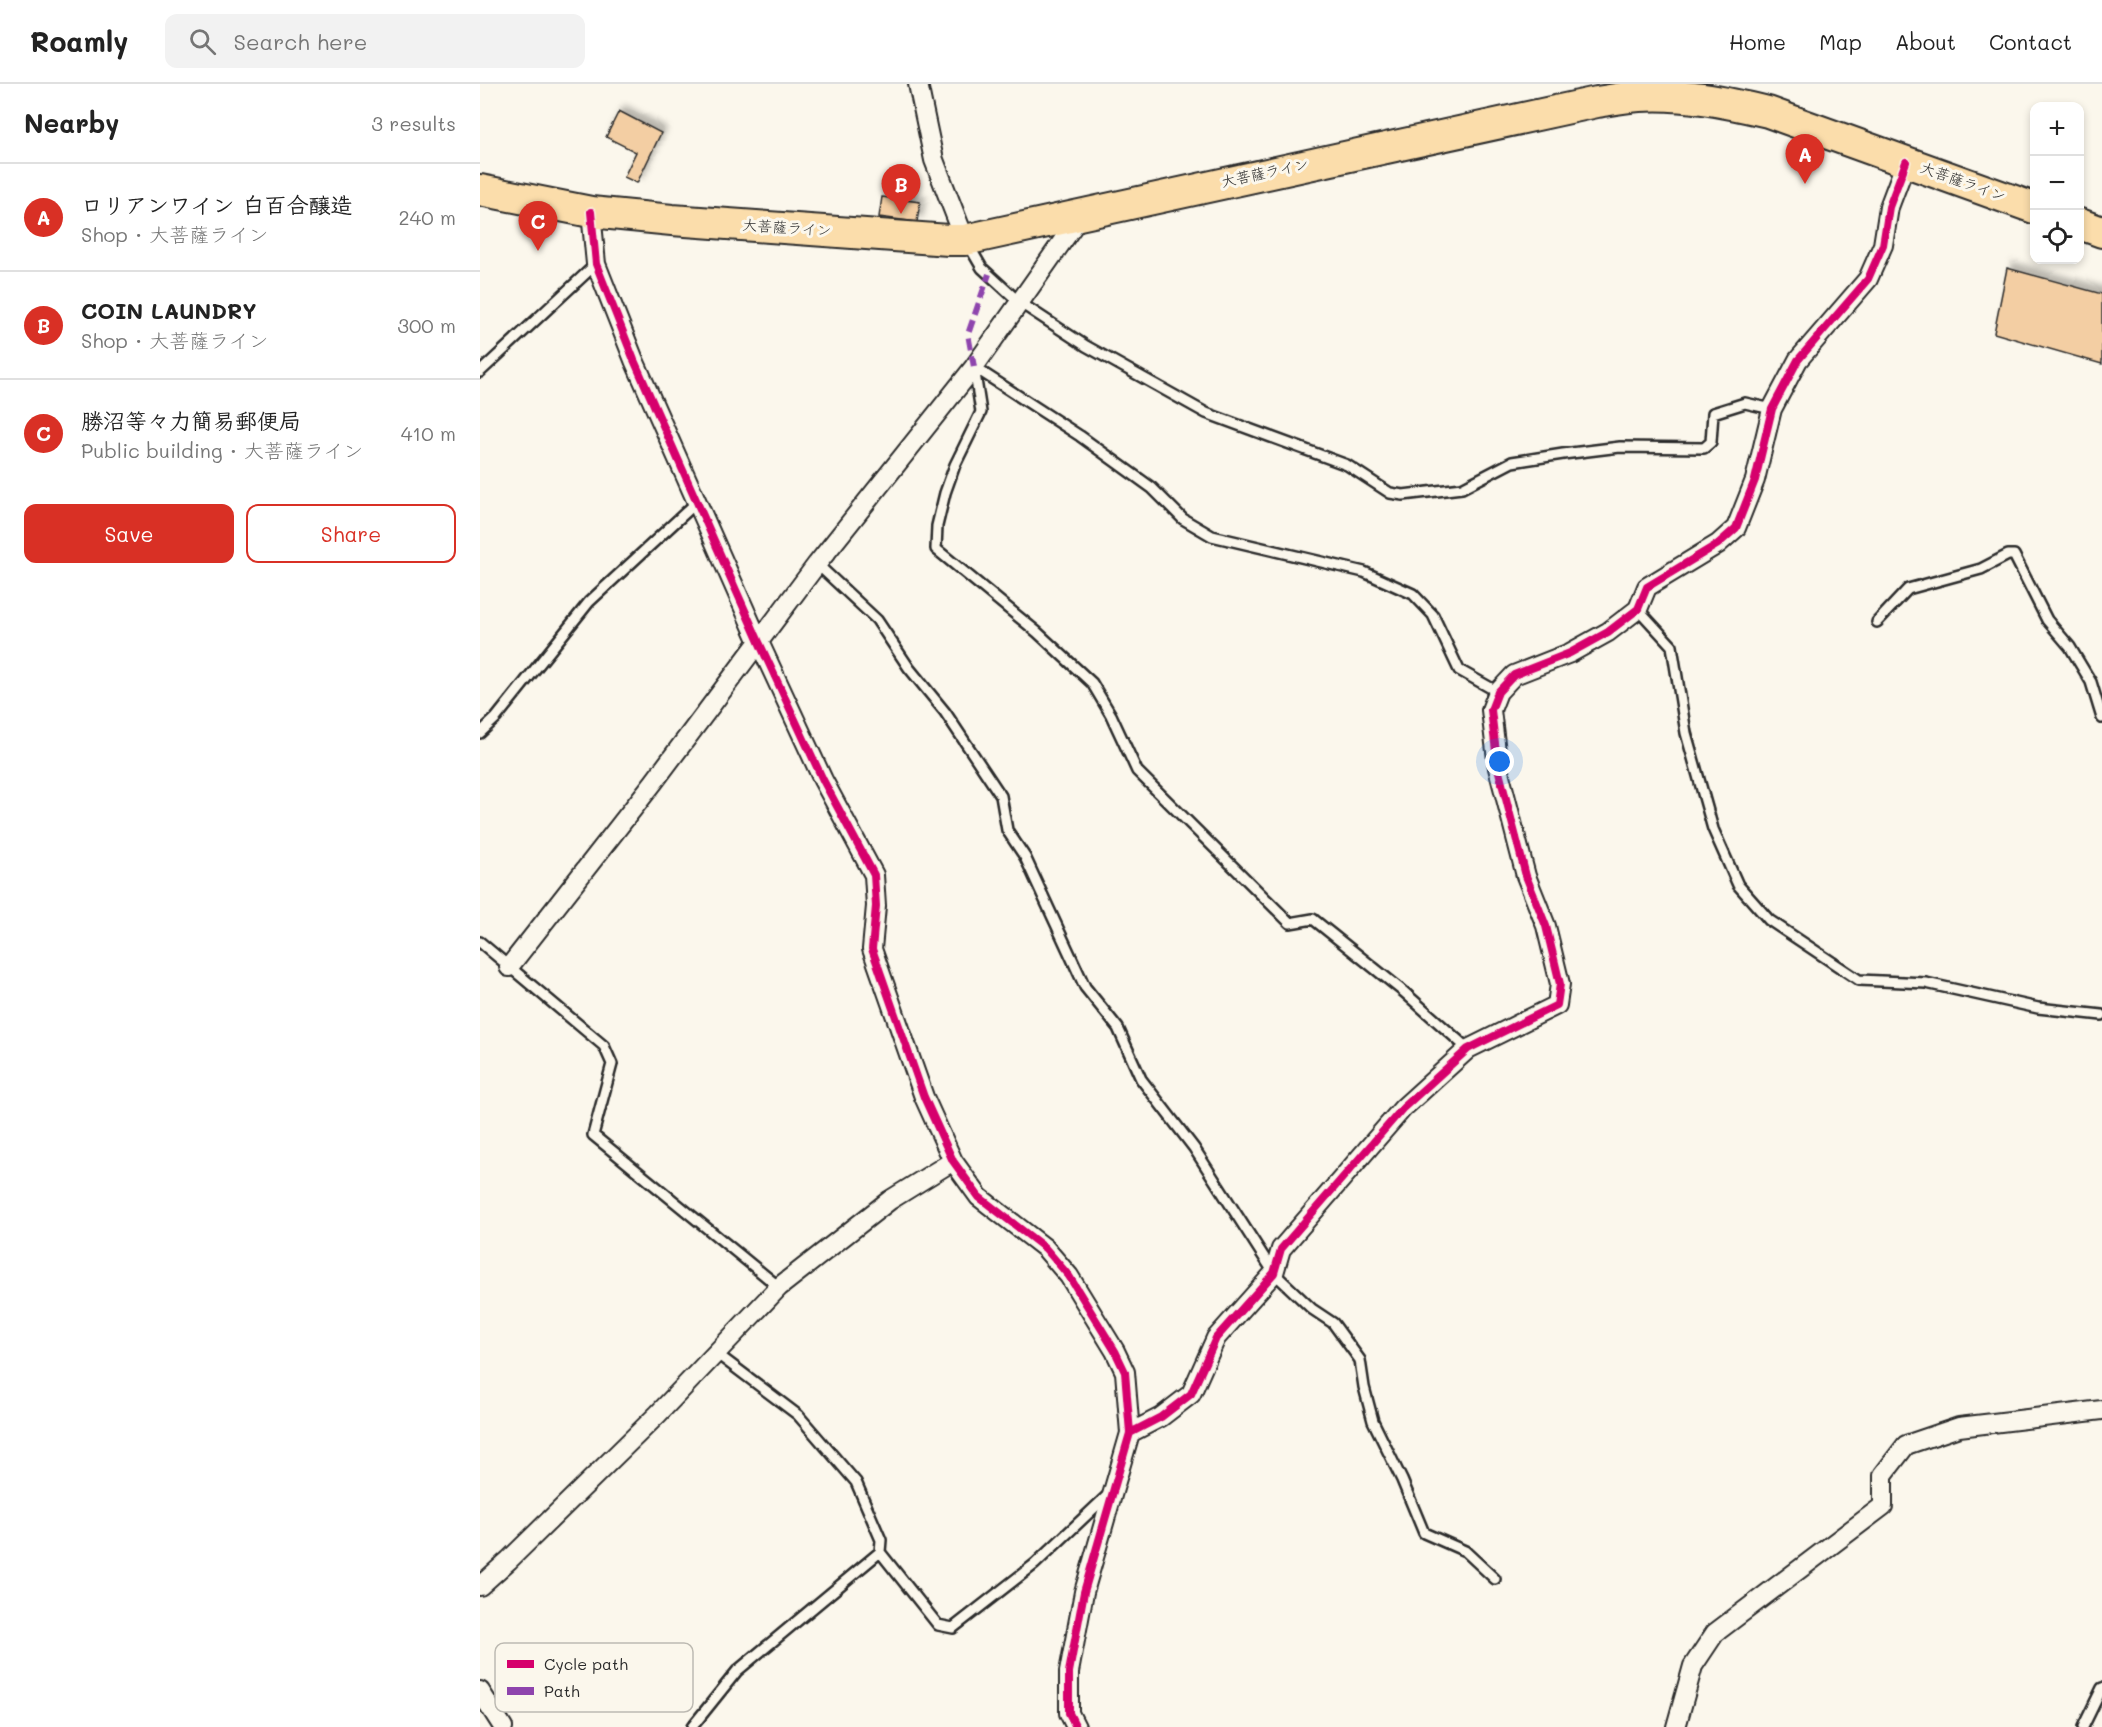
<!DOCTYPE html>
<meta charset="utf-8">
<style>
:root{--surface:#fff;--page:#f2f2f2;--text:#222;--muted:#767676;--line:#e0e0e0;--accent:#d93025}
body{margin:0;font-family:Mali,"Klee One",sans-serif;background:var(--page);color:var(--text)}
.controls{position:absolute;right:18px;top:18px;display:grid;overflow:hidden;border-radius:12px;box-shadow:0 3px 9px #0003}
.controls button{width:54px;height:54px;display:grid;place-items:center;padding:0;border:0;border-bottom:2px solid var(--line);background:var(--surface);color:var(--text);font:30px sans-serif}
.you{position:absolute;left:1020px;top:678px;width:21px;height:21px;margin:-15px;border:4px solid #fff;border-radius:50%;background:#1a73e8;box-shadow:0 0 0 9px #1a73e833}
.badge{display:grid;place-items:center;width:39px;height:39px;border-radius:50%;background:var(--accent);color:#fff;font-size:20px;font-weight:700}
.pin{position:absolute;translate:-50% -50px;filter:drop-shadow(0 2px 3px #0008)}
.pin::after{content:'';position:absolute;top:32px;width:21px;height:18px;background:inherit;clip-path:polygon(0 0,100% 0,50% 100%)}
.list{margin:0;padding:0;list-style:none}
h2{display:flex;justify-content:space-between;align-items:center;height:78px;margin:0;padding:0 24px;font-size:26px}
h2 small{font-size:20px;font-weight:400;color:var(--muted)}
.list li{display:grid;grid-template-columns:39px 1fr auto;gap:18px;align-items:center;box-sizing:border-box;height:108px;padding:0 24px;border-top:2px solid var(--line)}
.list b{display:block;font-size:22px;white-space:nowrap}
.list p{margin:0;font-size:20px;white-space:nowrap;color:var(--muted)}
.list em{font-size:20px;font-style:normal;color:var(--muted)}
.actions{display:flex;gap:12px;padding:18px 24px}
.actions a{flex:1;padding:14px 0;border:2px solid var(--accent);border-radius:12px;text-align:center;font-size:21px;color:var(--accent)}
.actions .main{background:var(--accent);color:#fff}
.icon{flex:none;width:33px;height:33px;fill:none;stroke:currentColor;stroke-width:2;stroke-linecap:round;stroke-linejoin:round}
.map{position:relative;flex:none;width:1622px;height:1643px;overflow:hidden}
header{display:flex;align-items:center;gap:36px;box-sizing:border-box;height:84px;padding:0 30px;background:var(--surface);border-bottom:2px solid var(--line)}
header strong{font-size:28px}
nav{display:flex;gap:33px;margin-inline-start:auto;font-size:21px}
.search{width:420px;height:54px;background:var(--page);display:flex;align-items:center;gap:15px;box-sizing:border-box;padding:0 21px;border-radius:12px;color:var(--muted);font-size:22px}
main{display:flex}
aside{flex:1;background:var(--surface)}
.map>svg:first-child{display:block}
.building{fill:#f3cea3;stroke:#2b2b2b;stroke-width:1.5;filter:url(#shadow)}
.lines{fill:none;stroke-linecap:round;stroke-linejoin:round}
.service-casing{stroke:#2b2b2b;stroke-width:14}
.minor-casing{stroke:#2b2b2b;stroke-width:22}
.trunk-casing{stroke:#2b2b2b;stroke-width:34}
.service{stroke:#fbf7ec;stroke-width:9}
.minor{stroke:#fbf7ec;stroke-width:18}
.trunk{stroke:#fbddab;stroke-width:30}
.quiet{stroke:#8e44ad;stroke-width:6;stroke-dasharray:12 6;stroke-linecap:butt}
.cycleway-casing{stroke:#fbf7ec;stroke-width:11}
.cycleway{stroke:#d6006c;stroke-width:8}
.labels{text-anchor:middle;stroke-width:6;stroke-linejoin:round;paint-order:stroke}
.street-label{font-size:15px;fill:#2b2b2b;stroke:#fbf7ec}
.key{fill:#fbf7ec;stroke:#bdbab2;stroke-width:1.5}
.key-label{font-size:16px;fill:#2b2b2b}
</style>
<header>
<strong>Roamly</strong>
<div class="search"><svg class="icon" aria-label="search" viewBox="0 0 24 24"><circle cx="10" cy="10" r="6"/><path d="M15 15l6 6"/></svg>Search here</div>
<nav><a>Home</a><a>Map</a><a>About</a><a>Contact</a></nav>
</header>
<main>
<aside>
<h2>Nearby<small>3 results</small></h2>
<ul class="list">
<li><span class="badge">A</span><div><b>ロリアンワイン 白百合醸造</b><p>Shop · 大菩薩ライン</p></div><em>240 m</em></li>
<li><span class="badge">B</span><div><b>COIN LAUNDRY</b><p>Shop · 大菩薩ライン</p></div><em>300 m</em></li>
<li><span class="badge">C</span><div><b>勝沼等々力簡易郵便局</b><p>Public building · 大菩薩ライン</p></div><em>410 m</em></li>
</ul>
<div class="actions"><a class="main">Save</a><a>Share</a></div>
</aside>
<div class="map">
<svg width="1622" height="1643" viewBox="0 0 1622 1643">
<defs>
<filter id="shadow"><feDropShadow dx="5.5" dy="-5.5" stdDeviation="3" flood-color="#0004"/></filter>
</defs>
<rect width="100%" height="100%" fill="#fbf7ec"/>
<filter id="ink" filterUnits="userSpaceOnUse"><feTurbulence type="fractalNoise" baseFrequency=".0167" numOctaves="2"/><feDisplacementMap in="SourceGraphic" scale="12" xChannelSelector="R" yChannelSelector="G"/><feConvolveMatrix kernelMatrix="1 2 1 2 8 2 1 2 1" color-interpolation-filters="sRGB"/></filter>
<g filter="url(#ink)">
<path class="building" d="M139 27 181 49 157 99 144 93 156 68 126 53Z
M402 113 440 118 437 138 399 133Z
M1527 184 1622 210V280L1514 249Z"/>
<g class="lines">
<defs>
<path id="service" d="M488 160 502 184 539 218 606 262 726 329 867 381 910 409 923 411 982 404 1032 378 1083 370 1140 363 1224 364 1231 358 1233 329 1265 319 1292 325
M494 283 501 328 475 381 465 409 457 442 456 465 557 548 612 599 631 631 657 687 810 839 833 835 924 908 988 965
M494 283 600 352 672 404 703 435 732 452 884 488 933 510 953 531 979 586 1018 608
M0 288 116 180
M337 480 397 536 429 584 465 628 521 712 527 746 545 773 605 903 638 944 661 995 714 1064 794 1189 832 1225 853 1239 880 1276 884 1303 893 1337 922 1396 944 1449 985 1467 1015 1495
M1158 525 1192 562 1206 649 1233 745 1258 801 1289 836 1379 896 1446 899 1558 924 1622 931
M1397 538 1428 505 1501 485 1528 471H1534L1567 536 1590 563 1611 598 1622 634
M0 649 16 634 109 518 217 418
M0 858 124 962 132 980 113 1051 299 1203
M236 1269 318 1331 376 1398 401 1456 400 1468 458 1541 473 1544 555 1480 630 1409
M212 1643 257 1587 400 1468
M1603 1643 1622 1604"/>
<path id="minor" d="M438 0 454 76 485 156
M111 128 116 180 154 276 279 558 343 696 394 791 396 822 392 865 444 1013 473 1077 499 1113 565 1164 589 1192 635 1267 645 1288 650 1349 604 1508 589 1588V1629L596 1643
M29 883 173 699 337 480 494 283 601 131
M650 1349 681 1333 711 1310 736 1254 794 1189 801 1165 923 1024 988 965 1077 921 1080 900 1066 842 1046 792 1018 684 1011 626 1018 608 1034 591 1090 569 1128 548 1158 525 1167 503 1238 460 1256 444 1275 396 1292 325 1318 276 1388 195 1403 161 1409 123 1426 78
M0 1502 29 1476 178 1330 299 1203 410 1116 473 1077
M0 1607 23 1643
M1196 1643 1213 1582 1235 1549 1403 1422V1391L1426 1361 1479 1343 1622 1326"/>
<path id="trunk" d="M0 106 111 128 192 136 469 156H485L1117 18C1131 16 1145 13 1159 12 1202 9 1246 18 1288 28L1554 124
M1600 140 1622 148"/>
</defs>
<use href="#service" class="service-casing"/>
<use href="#minor" class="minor-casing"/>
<use href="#trunk" class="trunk-casing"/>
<use href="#service" class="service"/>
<use href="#minor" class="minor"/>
<use href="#trunk" class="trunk"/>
<path class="quiet" d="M494 283 488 250 509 190"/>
<defs>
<path id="cycleway" d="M111 128 116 180 154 276 279 558 343 696 394 791 396 822 392 865 444 1013 473 1077 499 1113 565 1164 589 1192 635 1267 645 1288 650 1349 604 1508 589 1588V1629L596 1643
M650 1349 681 1333 711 1310 736 1254 794 1189 801 1165 923 1024 988 965 1077 921 1080 900 1066 842 1046 792 1018 684 1011 626 1018 608 1034 591 1090 569 1128 548 1158 525 1167 503 1238 460 1256 444 1275 396 1292 325 1318 276 1388 195 1403 161 1409 123 1426 78"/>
</defs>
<use href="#cycleway" class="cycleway-casing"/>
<use href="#cycleway" class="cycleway"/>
</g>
</g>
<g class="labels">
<g class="street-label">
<text transform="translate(785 89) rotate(-12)" y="5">大菩薩ライン</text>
<text transform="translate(1483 98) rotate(20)" y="5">大菩薩ライン</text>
<text transform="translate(307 144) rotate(4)" y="5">大菩薩ライン</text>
</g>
</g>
<rect x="15" y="1559" width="198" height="69" rx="9" class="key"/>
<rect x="27" y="1576" width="27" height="8" fill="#d6006c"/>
<rect x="27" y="1603" width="27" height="8" fill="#8e44ad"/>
<g class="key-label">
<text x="64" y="1586">Cycle path</text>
<text x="64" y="1613">Path</text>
</g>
</svg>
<div class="controls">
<button>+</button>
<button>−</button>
<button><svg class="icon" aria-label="locate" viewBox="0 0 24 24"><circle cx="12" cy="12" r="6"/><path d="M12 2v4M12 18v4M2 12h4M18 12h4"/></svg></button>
</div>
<div class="you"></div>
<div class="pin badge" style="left:1325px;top:100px">A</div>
<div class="pin badge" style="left:421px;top:130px">B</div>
<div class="pin badge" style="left:58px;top:167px">C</div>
</div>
</main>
